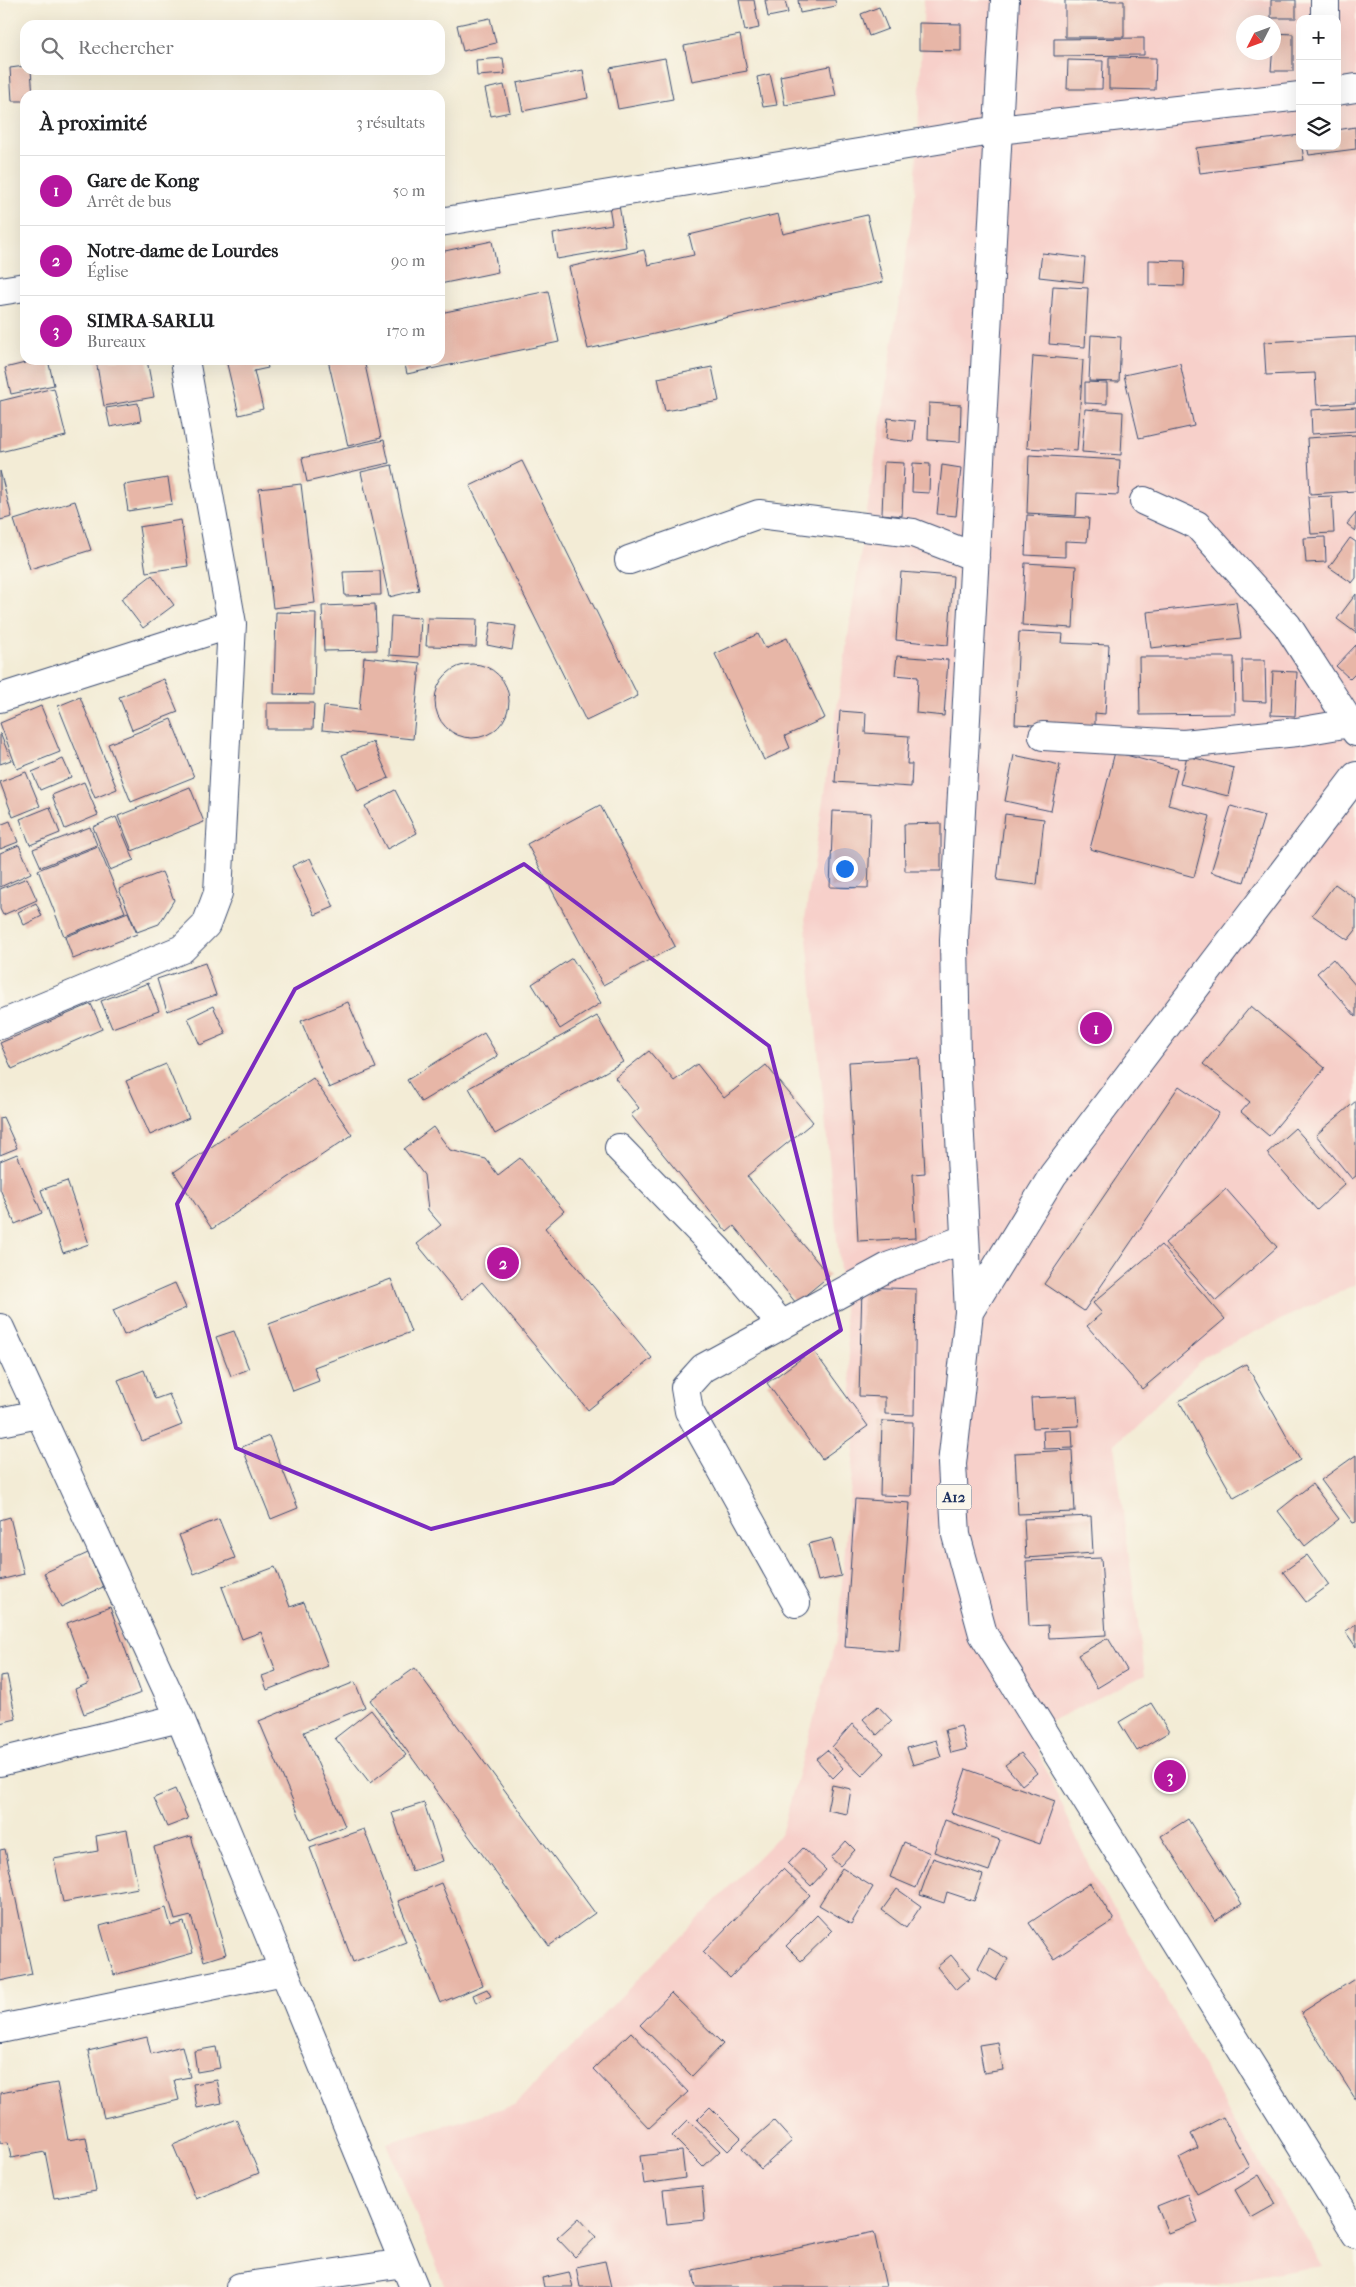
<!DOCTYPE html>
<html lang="fr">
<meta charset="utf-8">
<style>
:root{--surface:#fff;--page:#f6f6f6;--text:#202124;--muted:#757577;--line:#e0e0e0;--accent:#b5179e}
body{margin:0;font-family:"IM FELL French Canon",serif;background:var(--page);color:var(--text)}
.controls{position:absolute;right:15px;top:15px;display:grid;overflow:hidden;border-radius:10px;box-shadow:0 5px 20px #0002}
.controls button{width:45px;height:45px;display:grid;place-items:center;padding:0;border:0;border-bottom:1px solid var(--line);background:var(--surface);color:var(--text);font:25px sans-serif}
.compass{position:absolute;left:1236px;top:15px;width:45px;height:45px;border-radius:50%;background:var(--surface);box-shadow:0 5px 20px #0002;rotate:228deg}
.you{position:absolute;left:844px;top:868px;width:18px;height:18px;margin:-12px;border:4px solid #fff;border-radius:50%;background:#1a73e8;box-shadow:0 0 0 8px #1a73e833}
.badge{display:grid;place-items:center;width:32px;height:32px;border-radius:50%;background:var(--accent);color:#fff;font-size:16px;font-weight:700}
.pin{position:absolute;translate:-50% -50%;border:2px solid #fff;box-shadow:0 1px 5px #0006}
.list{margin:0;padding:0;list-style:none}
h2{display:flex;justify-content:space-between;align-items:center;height:65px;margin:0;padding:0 20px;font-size:21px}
h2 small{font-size:16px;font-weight:400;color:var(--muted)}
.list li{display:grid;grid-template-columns:32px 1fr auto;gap:15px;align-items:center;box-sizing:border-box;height:70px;padding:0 20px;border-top:1px solid var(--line)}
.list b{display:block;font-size:19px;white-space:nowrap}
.list p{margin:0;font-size:16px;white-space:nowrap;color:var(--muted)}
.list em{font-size:16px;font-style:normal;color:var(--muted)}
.icon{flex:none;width:28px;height:28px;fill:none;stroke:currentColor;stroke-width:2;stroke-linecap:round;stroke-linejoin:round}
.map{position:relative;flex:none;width:1356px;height:2287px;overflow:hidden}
.search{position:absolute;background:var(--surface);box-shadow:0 5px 20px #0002;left:20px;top:20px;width:425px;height:55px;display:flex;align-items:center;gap:12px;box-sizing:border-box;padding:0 18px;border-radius:15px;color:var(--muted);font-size:19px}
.panel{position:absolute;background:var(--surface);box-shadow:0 5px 20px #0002;left:20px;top:90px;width:425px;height:275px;border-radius:15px}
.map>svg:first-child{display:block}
.built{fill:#f7d0ca;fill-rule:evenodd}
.building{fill:#e7b6a7}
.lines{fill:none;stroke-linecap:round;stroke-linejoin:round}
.minor-casing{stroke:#3b4b70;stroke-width:30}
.major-casing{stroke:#3b4b70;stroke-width:30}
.minor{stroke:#fff;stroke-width:28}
.major{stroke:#fff;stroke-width:28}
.marked{fill:none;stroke:#7b2cbf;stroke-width:4;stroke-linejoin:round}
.labels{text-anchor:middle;stroke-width:4;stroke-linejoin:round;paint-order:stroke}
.shield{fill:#fbf7ec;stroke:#5e6b89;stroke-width:1}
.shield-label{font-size:15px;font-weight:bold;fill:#1b2f5e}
</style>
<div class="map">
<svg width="1356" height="2287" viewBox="0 0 1356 2287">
<rect width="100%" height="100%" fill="#fbf7ec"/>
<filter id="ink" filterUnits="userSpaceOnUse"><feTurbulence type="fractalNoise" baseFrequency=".02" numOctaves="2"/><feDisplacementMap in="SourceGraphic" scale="10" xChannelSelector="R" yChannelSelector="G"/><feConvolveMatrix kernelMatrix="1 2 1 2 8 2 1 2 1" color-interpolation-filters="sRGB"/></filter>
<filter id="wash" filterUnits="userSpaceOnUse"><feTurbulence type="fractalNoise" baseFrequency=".0096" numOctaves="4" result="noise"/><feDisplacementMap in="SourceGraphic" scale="20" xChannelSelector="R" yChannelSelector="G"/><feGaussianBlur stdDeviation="1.12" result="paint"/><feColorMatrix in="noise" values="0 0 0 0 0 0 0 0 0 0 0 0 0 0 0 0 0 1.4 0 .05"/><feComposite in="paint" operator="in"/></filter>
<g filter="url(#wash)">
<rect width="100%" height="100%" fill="#f3ecd6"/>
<path class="built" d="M924 0H1356V1284L1207 1355 1114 1445 1145 1675 1029 1732 1096 1881 1121 1918 1232 2118 1323 2265 1204 2287H445L387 2143 514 2105 781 1834 837 1637 856 1430 805 918 915 196ZM1300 19H1337V146H1300ZM1244 22H1274V52H1244Z"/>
<g id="blocks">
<path class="building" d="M739 0H754L759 28 745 31Z
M765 0H785L788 13 768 17Z
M798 0H835L836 6 800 13Z
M1065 0 1124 1V37H1065Z
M1271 0H1296V18H1271Z
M879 7 888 29 869 36 861 14Z
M490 18 496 43 463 51 457 25Z
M919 23 961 24V51L919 50Z
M1274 33 1293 34V71H1271Z
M740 35 747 71 692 81 684 46Z
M1144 38V55L1054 56V39Z
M1109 57 1156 58 1155 90 1109 89Z
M503 58 505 74 477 76 476 60Z
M665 58 673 99 618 109 610 68Z
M1068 60 1103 61 1102 89H1067Z
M25 66V70H31L33 95H25V101H12L10 68Z
M830 66 836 96 785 105 780 76Z
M583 70 588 98 523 111 517 83Z
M770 74 777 105 763 107 757 77Z
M504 85 510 112 491 116 485 89Z
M1355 127 1356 149 1309 155 1307 146H1337V130Z
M1300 135 1304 160 1200 173 1196 148Z
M619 205 626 247 557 259 553 234 612 224 609 206Z
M778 214 783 234 867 215 883 282 588 349 569 267 644 250 648 265 694 255 689 235Z
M492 241 498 272 440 284V252Z
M1042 253 1085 258 1083 282 1039 277Z
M1149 260 1185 261 1184 286 1149 285Z
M1053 286 1088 288 1085 347 1049 344Z
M548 291 559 342 407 374 404 360H440V313Z
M1091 335 1121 337 1119 382 1089 381Z
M1356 337V403L1317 405 1315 373 1266 375 1264 342Z
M1033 356 1083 360 1077 451 1027 448Z
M37 360H48L54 385 11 394 5 368Z
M96 360H147L154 397 104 406Z
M226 360H266L268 368 254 371 263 409 239 415Z
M328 360H364L381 438 348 446Z
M1180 363 1194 426 1139 438 1124 375Z
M712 367 719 401 665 411 658 378Z
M1085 382 1107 383V404L1085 403Z
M54 388 66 436 0 452V401Z
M138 403 141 421 110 427 106 408Z
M929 403 961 405 960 442 928 440Z
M1356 407V431L1312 434 1311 410Z
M1085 409 1123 412 1121 455 1082 452Z
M888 418 915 421 913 442 886 439Z
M1356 435V491L1310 494 1307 438Z
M384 440 389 463 307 482 302 458Z
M1029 455 1120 460 1118 495 1077 493 1076 516 1027 513Z
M522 461 638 696 586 721 470 486Z
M884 462 904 463 902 516 882 514Z
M913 463 930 464 929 493 912 492Z
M392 465 419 590 389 597 361 472Z
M942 465 961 468 956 516 937 514Z
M0 471 12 517 0 520Z
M168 478 172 504 128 511 124 485Z
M301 484 315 603 273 608 259 489Z
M1332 496 1334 533 1311 534 1308 497Z
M75 501 91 550 30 569 14 520Z
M1356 513V531L1347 524Z
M1027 515 1089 518 1087 542 1065 541V557L1025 555Z
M181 520 188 566 146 572 139 527Z
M1325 537 1326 562 1306 563 1304 538Z
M1350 538 1356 542V578L1352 583 1329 567Z
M1025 563 1076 566 1073 628 1022 625Z
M380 571 381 595 345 596 343 572Z
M901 572 953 576 948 645 896 640Z
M152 575 174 605 143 628 121 599Z
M1356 594V633L1337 619Z
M1236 602 1241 638 1151 648 1147 612Z
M375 604 377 650 324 651 322 606Z
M276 612 316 613 314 695 274 694Z
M391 616 421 618 419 657 389 655Z
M428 618 477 619 476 647 426 646Z
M491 622 516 626 512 650 487 645Z
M1019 632 1063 634 1062 643 1109 645 1105 714 1095 713V728L1015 724Z
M758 634 765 648 787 638 825 718 785 736 790 748 764 760 715 654Z
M1356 645V673L1350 679 1336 666Z
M897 656 948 660 944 716 916 713 918 677 895 675Z
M364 657 420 663 413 739 322 730 324 706 359 710Z
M1139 657H1234L1235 714 1140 715Z
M1242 660H1265L1266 702 1243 701Z
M435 701a37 37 0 1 1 74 0a37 37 0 1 1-74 0Z
M1273 671 1297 672 1295 716 1271 715Z
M164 679 178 712 132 730 119 697Z
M80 697 117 789 95 798 58 706Z
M267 703H314L313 729H267Z
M41 706 60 752 17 769 0 723Z
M840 711 866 713 865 733 909 736 907 764H912L911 787 835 782Z
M171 719 194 777 131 802 108 744Z
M0 733 11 760 0 764Z
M373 742 389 778 358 791 342 755Z
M1115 752 1177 769 1168 805 1210 816 1194 877 1090 849Z
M1014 755 1060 765 1051 811 1005 801Z
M1187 756 1234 768 1228 796 1180 784Z
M63 759 71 777 40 790 32 772Z
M26 772 40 806 13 817 0 782Z
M84 782 98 815 65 829 52 795Z
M190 787 204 822 132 851 118 816Z
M395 790 417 833 387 849 365 806Z
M600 805 675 946 603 985 527 844Z
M1231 806 1264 816 1244 882 1211 872Z
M50 807 60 833 30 845 20 819Z
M833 811 871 813 868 888 830 887Z
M1005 814 1044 819 1037 885 997 880Z
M116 817 134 860 110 870 93 827Z
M10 821 18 842 0 849V825Z
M941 823V871H905L904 824Z
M90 827 97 845 41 867 33 849Z
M19 845 31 873 0 887V853Z
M98 846 125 912 64 936 38 870Z
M310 858 334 907 315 915 292 866Z
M162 872 174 900 159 924 137 932 119 889Z
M27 878 37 900 3 915 0 909V889Z
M1335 884 1356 899V930L1348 940 1312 915Z
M36 903 42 916 24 925 18 912Z
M128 912 137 934 73 959 65 937Z
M572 958 601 1003 560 1029 532 984Z
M1333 959 1356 986V1017L1317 973Z
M205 963 216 995 167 1011 157 979Z
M148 983 159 1011 112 1028 101 1001Z
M348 1002 376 1068 329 1088 301 1021Z
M91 1004 102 1029 12 1069 0 1043Z
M213 1006 226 1034 200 1045 188 1018Z
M1251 1006 1325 1068 1269 1136 1241 1112 1250 1102 1203 1064Z
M597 1016 623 1062 495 1134 469 1088Z
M484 1033 498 1056 421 1102 407 1080Z
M649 1051 674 1081 697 1064 724 1098 766 1065 813 1122 747 1176 829 1276 796 1303 734 1226 727 1232 631 1115 639 1108 615 1078Z
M919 1058 925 1173 913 1174 916 1238 858 1241 849 1062Z
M166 1064 189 1118 150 1135 126 1081Z
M313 1078 352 1135 212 1229 174 1172Z
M1179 1086 1219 1113 1084 1311 1044 1284Z
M1356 1101V1176L1352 1179 1316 1135Z
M3 1117 17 1148 0 1155V1118Z
M433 1127 450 1150 486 1159 498 1175 520 1158 564 1211 545 1228 652 1358 588 1410 482 1282 462 1299 417 1244 441 1225 428 1210 424 1175 404 1149Z
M1295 1128 1345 1184 1317 1210 1267 1153Z
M17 1154 42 1213 15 1224 0 1189V1161Z
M67 1181 89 1244 63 1253 41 1190Z
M1226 1189 1277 1247 1216 1301 1165 1243Z
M1161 1245 1225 1319 1142 1389 1087 1326 1102 1313 1093 1303Z
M391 1279 411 1332 314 1367 319 1381 293 1391 269 1324Z
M175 1283 186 1308 124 1335 113 1310Z
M862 1287 916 1289 914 1415 885 1414V1397L859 1396Z
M234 1331 249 1369 231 1376 216 1337Z
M813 1350 868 1426 822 1459 767 1383Z
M1246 1364 1300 1460 1234 1498 1179 1401Z
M144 1370 155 1399 169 1394 182 1425 142 1441 118 1380Z
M1077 1396 1079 1426 1033 1428 1031 1398Z
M882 1421 913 1422 911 1496 880 1495Z
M1072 1430 1073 1448 1044 1449 1043 1431Z
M269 1436 298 1508 271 1519 242 1447Z
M1072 1450 1075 1512 1018 1514 1015 1453Z
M1356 1455V1522L1353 1523 1321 1480Z
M1312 1484 1339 1519 1305 1546 1278 1511Z
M855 1499 910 1503 899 1651 845 1647Z
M1091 1516 1093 1553 1026 1558 1024 1519Z
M10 1517 24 1574 0 1580V1520Z
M219 1519 235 1558 194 1574 179 1535Z
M832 1538 841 1576 818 1581 808 1544Z
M88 1553 103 1587 61 1607 44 1573Z
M1307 1555 1329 1585 1306 1602 1283 1572Z
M1101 1558 1106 1635 1049 1638 1048 1625 1029 1626 1026 1561Z
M275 1567 290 1607 304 1602 328 1666 267 1690 262 1676 276 1671 261 1632 242 1639 222 1587Z
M110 1607 141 1693 84 1714 75 1689 89 1683 67 1623Z
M1356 1624V1647L1345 1631Z
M1108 1638 1127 1670 1097 1688 1078 1655Z
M415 1668 595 1913 549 1946 370 1700Z
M7 1675 16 1719 0 1723V1676Z
M355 1682 365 1707 304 1732 345 1826 310 1841 259 1721Z
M1151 1703 1169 1732 1137 1751 1119 1722Z
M878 1706 892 1721 877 1735 863 1719Z
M371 1710 406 1755 370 1783 335 1738Z
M852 1724 884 1753 862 1776 832 1747Z
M961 1726 967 1749 951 1753 945 1730Z
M936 1740 941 1757 913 1765 907 1748Z
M827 1750 843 1768 833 1778 816 1759Z
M1021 1753 1037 1773 1022 1785 1005 1765Z
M966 1769 1055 1801 1040 1844 951 1813Z
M832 1785 851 1789 847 1814 827 1810Z
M175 1789 188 1819 167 1827 154 1798Z
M424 1803 443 1861 412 1871 392 1813Z
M1188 1819 1242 1904 1215 1921 1161 1836Z
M945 1820 1000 1840 989 1871 934 1852Z
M364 1829 406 1942 353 1962 310 1848Z
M127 1830 138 1888 63 1902 54 1859 98 1851 96 1836Z
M191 1836 226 1954 204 1961 191 1916 175 1920 154 1847Z
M846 1841 855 1850 840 1866 831 1858Z
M904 1842 930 1853 916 1888 890 1877Z
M803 1848 826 1870 811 1886 788 1864Z
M5 1849 32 1974 0 1981V1850Z
M933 1858 983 1875 974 1901 947 1892 944 1903 920 1895Z
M842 1868 873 1887 851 1924 819 1905Z
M783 1869 810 1895 730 1978 703 1952Z
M441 1883 483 1985 440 2003 398 1901Z
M1090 1883 1114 1920 1054 1959 1029 1923Z
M897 1889 921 1906 906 1928 882 1910Z
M166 1908 171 1926 184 1922 193 1953 114 1975 100 1926Z
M817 1915 832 1931 801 1961 786 1946Z
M989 1948 1008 1959 996 1980 978 1969Z
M951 1955 970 1978 956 1990 937 1967Z
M1356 1978V2100L1301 2013Z
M487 1989 491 1996 476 2003 473 1995Z
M671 1993 723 2044 692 2076 640 2025Z
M631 2032 688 2092 649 2128 593 2069Z
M147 2037 151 2054 182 2046 190 2077 174 2080 179 2100 104 2118 88 2051Z
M998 2042 1003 2070 984 2073 979 2045Z
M216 2047 220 2068 197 2072 194 2051Z
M217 2080 222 2103 197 2108 193 2084Z
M57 2083 68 2140 86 2137 96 2191 54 2198 45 2152 11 2158 8 2142 0 2143V2093Z
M710 2107 741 2138 728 2151 697 2120Z
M1223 2117 1250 2167 1197 2194 1179 2158 1198 2148 1191 2134Z
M236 2119 259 2173 196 2199 173 2145Z
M688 2120 720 2151 703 2167 672 2136Z
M774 2121 792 2141 761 2169 742 2149Z
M682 2151 685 2178 644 2184 640 2156Z
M1259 2175 1276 2204 1251 2218 1235 2190Z
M702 2186 705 2220 667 2224 663 2190Z
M1187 2194 1198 2222 1168 2233 1157 2206Z
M579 2218 596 2237 575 2257 557 2238Z
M874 2232 886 2287H696L693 2270Z
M605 2261 611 2287H580L576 2267Z
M569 2272 573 2287H544L542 2278Z"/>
</g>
</g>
<g filter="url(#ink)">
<use href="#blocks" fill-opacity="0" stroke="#3b4b70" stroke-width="1"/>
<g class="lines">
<defs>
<path id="minor" d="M1325 19V0
M1337 91 1356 88
M440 222 998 130 1300 96
M0 291 25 287
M1144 501 1197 525 1287 625 1356 732
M629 560 759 514 913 533 975 557
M0 698 232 624
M1043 736 1184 744 1297 732 1350 723
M0 1025 182 949 206 925 218 893 232 624 185 360
M619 1148 718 1250 782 1325
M969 1312 956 1059 954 940 1005 0
M0 1328 180 1718 414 2287
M0 1422 38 1414
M796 1603 689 1411 685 1388 703 1368 890 1266 965 1239
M0 1762 180 1718
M0 2029 284 1971
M240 2287 404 2263"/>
<path id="major" d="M1356 776 1053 1175 969 1312 952 1464 956 1535 983 1634 1356 2234"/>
</defs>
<use href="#minor" class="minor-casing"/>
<use href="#major" class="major-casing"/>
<use href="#minor" class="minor"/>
<use href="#major" class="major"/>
</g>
</g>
<path class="marked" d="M524 864 769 1046 841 1330 613 1483 431 1529 236 1448 177 1204 295 989Z"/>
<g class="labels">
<rect class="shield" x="936.5" y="1484.5" width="35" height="25" rx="4"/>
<g class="shield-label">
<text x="954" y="1502">A12</text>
</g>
</g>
</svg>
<div class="controls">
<button>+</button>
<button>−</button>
<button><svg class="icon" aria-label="layers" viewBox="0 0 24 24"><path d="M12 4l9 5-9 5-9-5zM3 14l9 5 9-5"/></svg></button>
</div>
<svg class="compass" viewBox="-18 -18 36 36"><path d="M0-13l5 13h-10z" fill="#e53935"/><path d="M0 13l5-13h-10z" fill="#757577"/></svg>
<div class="you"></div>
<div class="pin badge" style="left:1096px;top:1028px">1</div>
<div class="pin badge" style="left:503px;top:1263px">2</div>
<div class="pin badge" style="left:1170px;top:1776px">3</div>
<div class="search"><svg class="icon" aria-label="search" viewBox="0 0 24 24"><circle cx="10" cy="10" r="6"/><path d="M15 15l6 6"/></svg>Rechercher</div>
<section class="panel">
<h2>À proximité<small>3 résultats</small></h2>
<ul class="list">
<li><span class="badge">1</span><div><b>Gare de Kong</b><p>Arrêt de bus</p></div><em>50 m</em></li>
<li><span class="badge">2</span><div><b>Notre-dame de Lourdes</b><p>Église</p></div><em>90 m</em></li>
<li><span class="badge">3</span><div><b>SIMRA-SARLU</b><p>Bureaux</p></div><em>170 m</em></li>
</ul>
</section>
</div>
